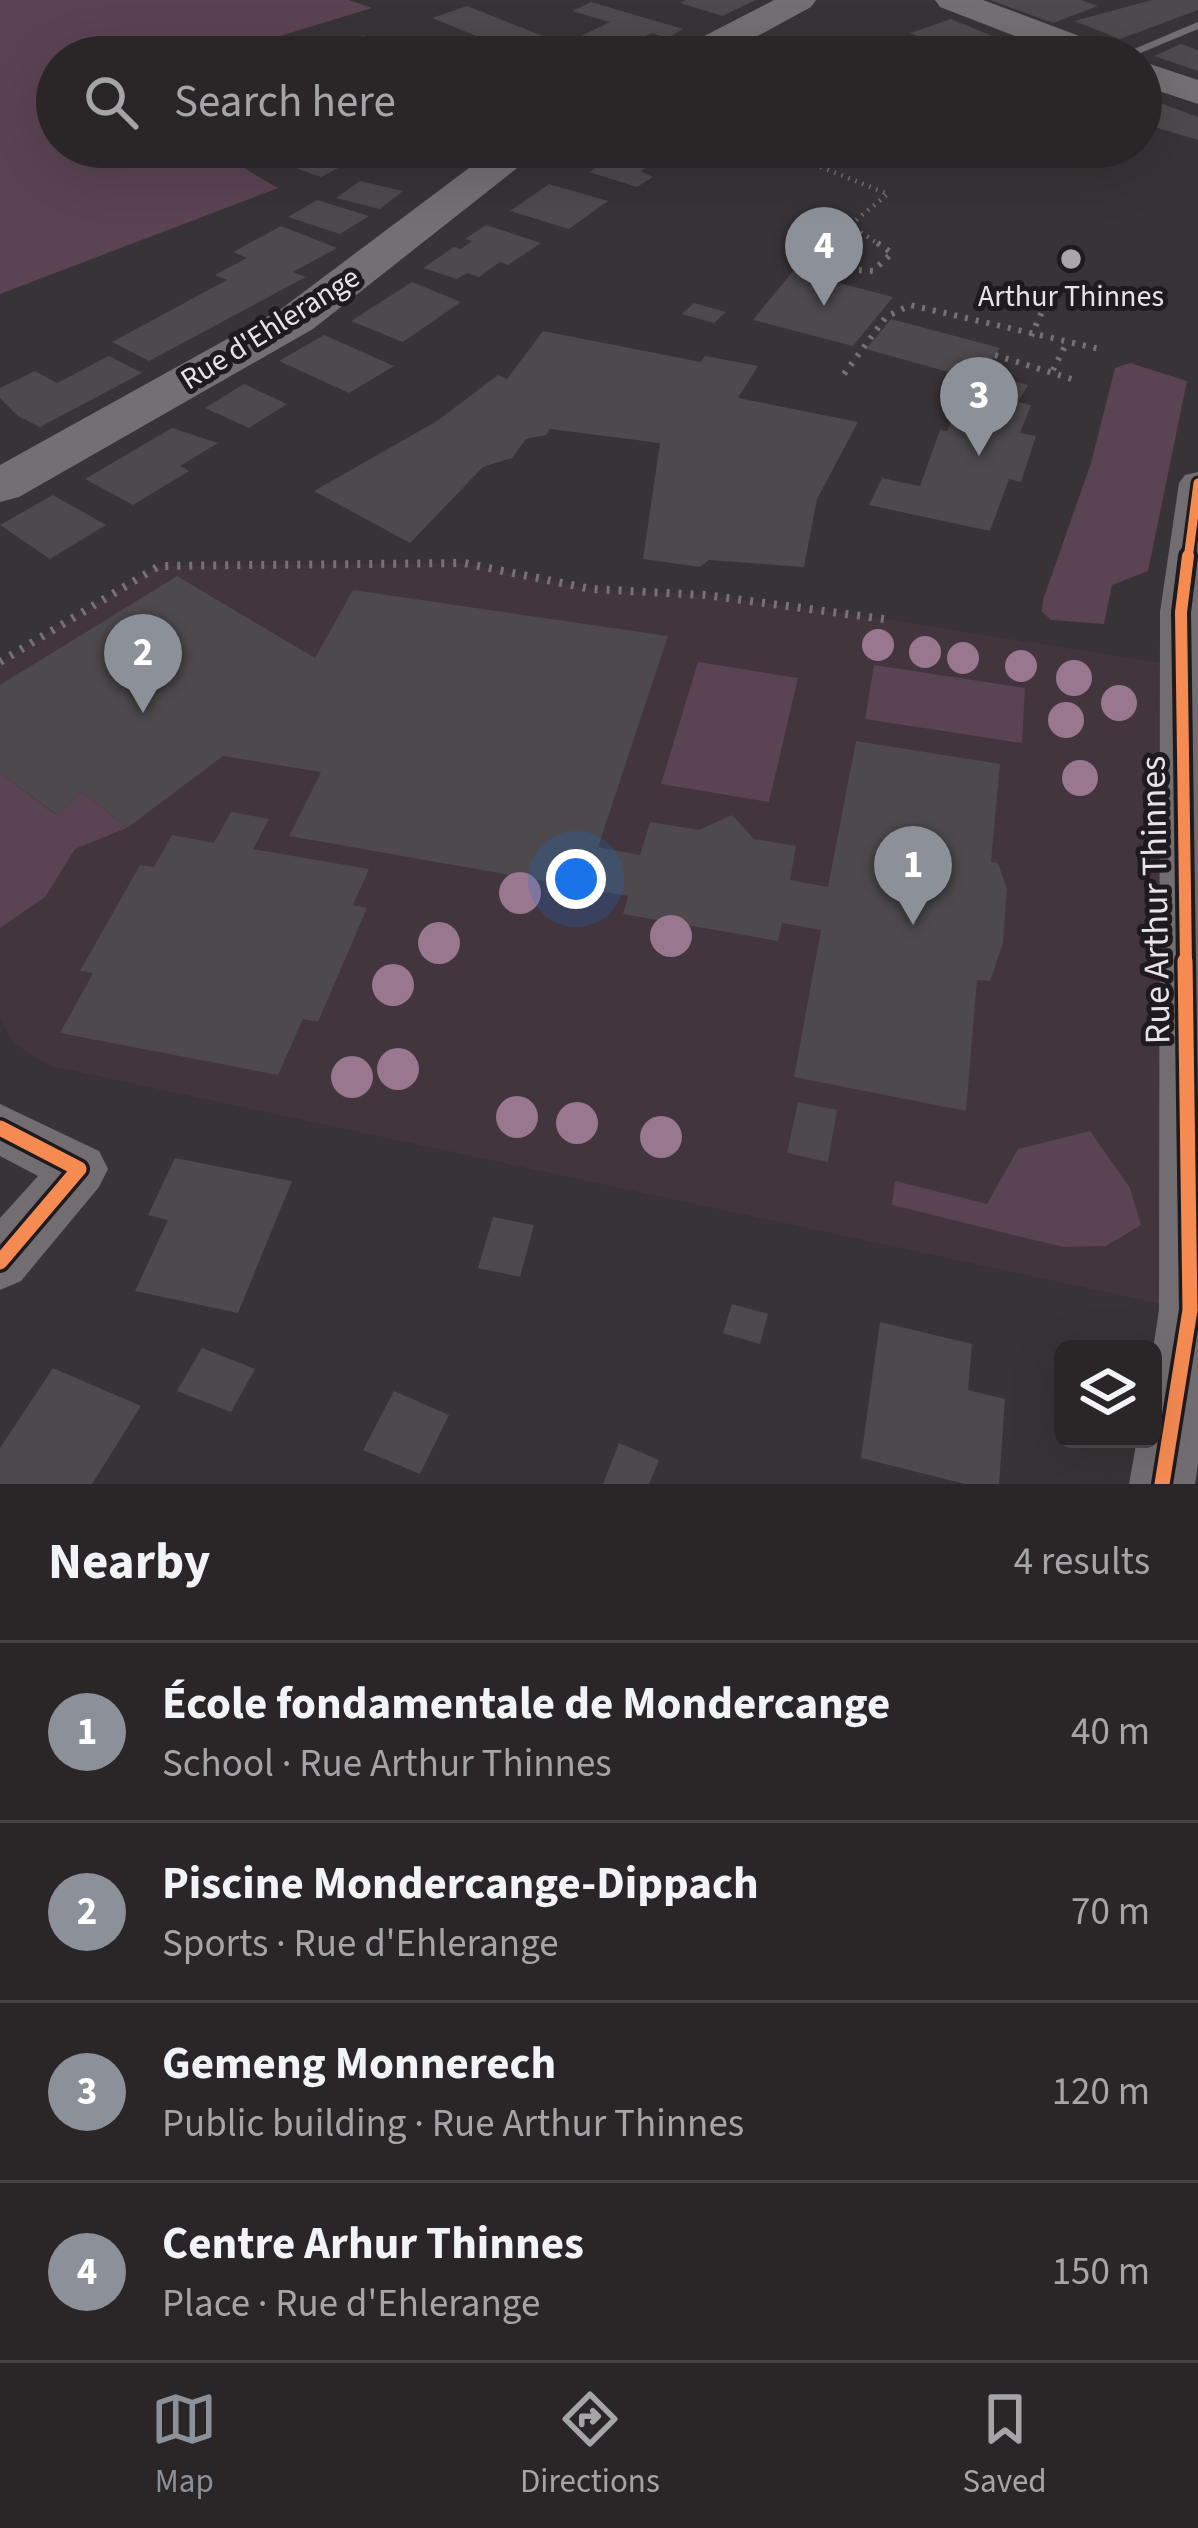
<!DOCTYPE html>
<meta charset="utf-8">
<style>
:root{--surface:#2a2628;--page:#363234;--text:#f1f3f6;--muted:#a5a5a8;--line:#464345;--accent:#8c9099}
body{margin:0;font-family:"Source Sans 3",sans-serif;background:var(--page);color:var(--text)}
.controls{position:absolute;right:36px;bottom:36px;display:grid;overflow:hidden;border-radius:18px;box-shadow:0 12px 48px #0002}
.controls button{width:108px;height:108px;display:grid;place-items:center;padding:0;border:0;border-bottom:3px solid var(--line);background:var(--surface);color:var(--text);font:60px sans-serif}
.you{position:absolute;left:576px;top:879px;width:42px;height:42px;margin:-30px;border:9px solid #fff;border-radius:50%;background:#1a73e8;box-shadow:0 0 0 18px #1a73e833}
.badge{display:grid;place-items:center;width:78px;height:78px;border-radius:50%;background:var(--accent);color:#fff;font-size:39px;font-weight:700}
.pin{position:absolute;translate:-50% -99px;filter:drop-shadow(0 3px 6px #0008)}
.pin::after{content:'';position:absolute;top:63px;width:42px;height:36px;background:inherit;clip-path:polygon(0 0,100% 0,50% 100%)}
.list{margin:0;padding:0;list-style:none}
h2{display:flex;justify-content:space-between;align-items:center;height:156px;margin:0;padding:0 48px;font-size:51px}
h2 small{font-size:39px;font-weight:400;color:var(--muted)}
.list li{display:grid;grid-template-columns:78px 1fr auto;gap:36px;align-items:center;box-sizing:border-box;height:180px;padding:0 48px;border-top:3px solid var(--line)}
.list b{display:block;font-size:45px;white-space:nowrap}
.list p{margin:0;font-size:39px;white-space:nowrap;color:var(--muted)}
.list em{font-size:39px;font-style:normal;color:var(--muted)}
.icon{flex:none;width:66px;height:66px;fill:none;stroke:currentColor;stroke-width:2;stroke-linecap:round;stroke-linejoin:round}
.map{position:relative;flex:none;width:1198px;height:1484px;overflow:hidden}
.search{position:absolute;background:var(--surface);box-shadow:0 12px 48px #0002;left:36px;right:36px;top:36px;height:132px;display:flex;align-items:center;gap:30px;box-sizing:border-box;padding:0 42px;border-radius:66px;color:var(--muted);font-size:45px}
.sheet{height:876px;background:var(--surface)}
nav{display:flex;justify-content:space-around;align-items:center;box-sizing:border-box;height:168px;border-top:3px solid var(--line);background:var(--surface);font-size:33px;color:var(--muted)}
nav a{display:grid;justify-items:center;gap:6px}
nav .on{color:var(--accent)}
.map>svg:first-child{display:block}
.built{fill:#42353e}
.green{fill:#5a4353}
.building{fill:#4d494c}
.lines{fill:none;stroke-linecap:round;stroke-linejoin:round}
.path-far2{stroke:#757174;stroke-width:4.5;stroke-dasharray:1.5 6;stroke-linecap:butt}
.path-far1{stroke:#757174;stroke-width:6;stroke-dasharray:3 8;stroke-linecap:butt}
.path{stroke:#757174;stroke-width:8;stroke-dasharray:3 9;stroke-linecap:butt}
.service{fill:#726d71;fill-rule:evenodd}
.minor{fill:#726d71;fill-rule:evenodd}
.secondary{fill:#746f72;fill-rule:evenodd}
.cycleway-far2-casing{stroke:#1e1a1d;stroke-width:15}
.cycleway-far1-casing{stroke:#1e1a1d;stroke-width:20}
.cycleway-casing{stroke:#1e1a1d;stroke-width:22}
.cycleway-far2{stroke:#f68b52;stroke-width:9}
.cycleway-far1{stroke:#f68b52;stroke-width:12}
.cycleway{stroke:#f68b52;stroke-width:15}
.tree{fill:#98778f}
.poi-dot{fill:#aba5a9;stroke:#1e1a1d;stroke-width:4.5}
.labels{text-anchor:middle;stroke-width:10;stroke-linejoin:round;paint-order:stroke}
.far-poi-label{font-size:30px;fill:#e9e3e7;stroke:#1e1a1d}
.far-street-label{font-size:30px;fill:#e9e3e7;stroke:#1e1a1d}
.street-label{font-size:36px;fill:#e9e3e7;stroke:#1e1a1d}
</style>
<div class="map">
<svg width="1198" height="1484" viewBox="0 0 1198 1484">
<rect width="100%" height="100%" fill="#383336"/>
<path class="built" d="M464 563 591 589 705 595 884 619 1181 666 1190 1310 51 1066 14 1044 0 1020V662L159 566Z"/>
<path class="green" d="M0 0H349L372 8 211 57H57V147H208L278 188 0 294Z
M1130 363 1187 381 1148 571 1112 585 1104 624 1051 620 1042 612 1043 600 1091 463 1115 368Z
M698 662 798 678 769 802 661 784Z
M874 665 1025 688 1022 743 865 719Z
M0 773 56 815 82 792 127 828 75 849 45 897 0 928Z
M1090 1131 1130 1188 1141 1225 1106 1246 1063 1247 892 1205 895 1181 987 1204 1018 1149Z"/>
<path class="building" d="M686 0H756L722 16 680 3Z
M990 0H1081L1098 6 1053 23Z
M1152 0H1198V10L1120 39 1074 21Z
M591 2 683 29 667 38 652 33 613 52 573 40 610 22 572 11Z
M467 6 548 38 513 51 432 18Z
M951 19 1043 57H985L964 48 954 52 910 33Z
M363 35 414 57H302V56Z
M1181 44 1198 50V71L1154 56Z
M1141 96 1198 117V140L1141 123Z
M264 147H297L346 164 321 177 253 153Z
M630 147 676 153 640 171 653 177 637 187 589 172Z
M360 181 403 191 380 209 336 198Z
M549 184 608 201 569 229 510 211Z
M317 200 369 216 340 234 288 217Z
M486 225 541 243 508 265 500 262 479 277 467 273 457 279 423 268 454 247 461 249 472 241 465 239Z
M281 226 337 248 293 272 306 277 149 361 112 342 227 280 215 275 247 258 233 252Z
M793 271 893 297 853 346 753 320Z
M412 282 461 302 403 342 351 321Z
M694 303 726 312 714 323 682 314Z
M891 319 1000 348 977 380 866 349Z
M543 331 701 362 705 356 758 366 738 398 858 422 817 499 804 567 709 560 700 567 643 559 660 443 550 429 546 435 526 439 512 458 483 467 410 543 314 491 437 421 498 375 507 379Z
M324 335 394 366 349 393 279 361Z
M109 356 142 373 40 427 18 416 0 398V388L35 371 57 383Z
M997 377 1028 385 1018 402 1031 405 1020 433 1036 436 1021 482 1009 479 990 531 869 505 882 478 920 486 940 430 947 431 953 418 945 417 957 390 982 395Z
M244 384 287 404 249 428 205 408Z
M172 428 218 443 180 466 189 471 133 505 85 479Z
M53 495 106 525 50 559 0 525Z
M177 576 315 658 353 590 668 636 598 847 640 855 650 822 699 830 732 815 754 839 796 846 790 880 828 887 856 741 1000 764 991 862 998 863 1007 889 1003 943 990 981 977 980 966 1111 794 1077 821 930 782 923 778 941 623 914 628 896 289 836 321 772 223 756 127 828 82 792 57 815 0 773V685Z
M231 812 269 819 253 849 369 869 353 905 367 908 318 1022 303 1019 278 1075 60 1033 93 973 80 971 140 865 154 867 172 835 214 843Z
M798 1102 837 1110 828 1162 787 1153Z
M175 1158 292 1181 238 1313 135 1291 168 1220 148 1215Z
M493 1217 534 1225 520 1277 478 1268Z
M732 1304 768 1314 760 1344 723 1333Z
M880 1322 972 1344 968 1390 1005 1399 999 1484H965L861 1458Z
M202 1348 255 1369 231 1412 177 1391Z
M53 1368 141 1406 92 1484H0V1448Z
M394 1391 449 1415 420 1474 363 1450Z
M619 1443 659 1460 649 1484H603Z"/>
<g class="lines">
<path class="path-far2" d="M791 147 796 157 888 194 850 225 880 245"/>
<path class="path-far1" d="M804 267 873 271 892 253 876 242
M1031 336 1047 301
M995 355 1078 381
M1053 370 1066 344
M844 374 886 317 910 305 1104 350"/>
<path class="path" d="M0 662 159 566 464 563 591 589 705 595 884 619"/>
<path class="service" d="M1198 22V29L1131 57H1115Z"/>
<path class="minor" d="M1198 472V1464L1195 1484H1129L1137 1439H1153V1349L1159 1310 1160 612 1179 483 1185 475Z
M0 1104 99 1151 108 1169 99 1187 21 1281 0 1290V1218L38 1176 0 1156Z"/>
<path class="secondary" d="M774 0H816L811 7 719 57H674L679 49Z
M935 0H983L1114 49 1119 57H1069L940 7Z
M1141 61 1198 80V104L1141 85Z
M497 147H544L313 329 19 497 0 502V465L281 309Z"/>
<defs>
<path id="cycleway-far2" d="M1188 559 1198 483"/>
<path id="cycleway-far1" d="M1186 964 1181 612 1188 556"/>
<path id="cycleway" d="M0 1128 79 1169 0 1262
M1162 1484 1190 1310 1185 961"/>
</defs>
<use href="#cycleway-far2" class="cycleway-far2-casing"/>
<use href="#cycleway-far1" class="cycleway-far1-casing"/>
<use href="#cycleway" class="cycleway-casing"/>
<use href="#cycleway-far2" class="cycleway-far2"/>
<use href="#cycleway-far1" class="cycleway-far1"/>
<use href="#cycleway" class="cycleway"/>
</g>
<g class="tree">
<circle cx="878" cy="645" r="16"/>
<circle cx="925" cy="652" r="16"/>
<circle cx="963" cy="658" r="16"/>
<circle cx="1021" cy="666" r="16"/>
<circle cx="1074" cy="678" r="18"/>
<circle cx="1119" cy="703" r="18"/>
<circle cx="1066" cy="720" r="18"/>
<circle cx="1080" cy="778" r="18"/>
<circle cx="520" cy="893" r="21"/>
<circle cx="671" cy="936" r="21"/>
<circle cx="439" cy="943" r="21"/>
<circle cx="393" cy="985" r="21"/>
<circle cx="398" cy="1069" r="21"/>
<circle cx="352" cy="1077" r="21"/>
<circle cx="517" cy="1117" r="21"/>
<circle cx="577" cy="1123" r="21"/>
<circle cx="661" cy="1137" r="21"/>
</g>
<circle class="poi-dot" cx="1071" cy="259" r="12"/>
<g class="labels">
<g class="far-poi-label">
<text x="1071" y="306">Arthur Thinnes</text>
</g>
<g class="far-street-label">
<text transform="translate(270 328) rotate(-32)" y="10">Rue d'Ehlerange</text>
</g>
<g class="street-label">
<text transform="translate(1154 900) rotate(-91)" y="13">Rue Arthur Thinnes</text>
</g>
</g>
</svg>
<div class="controls">
<button><svg class="icon" aria-label="layers" viewBox="0 0 24 24"><path d="M12 4l9 5-9 5-9-5zM3 14l9 5 9-5"/></svg></button>
</div>
<div class="you"></div>
<div class="pin badge" style="left:913px;top:925px">1</div>
<div class="pin badge" style="left:143px;top:713px">2</div>
<div class="pin badge" style="left:979px;top:456px">3</div>
<div class="pin badge" style="left:824px;top:306px">4</div>
<div class="search"><svg class="icon" aria-label="search" viewBox="0 0 24 24"><circle cx="10" cy="10" r="6"/><path d="M15 15l6 6"/></svg>Search here</div>
</div>
<section class="sheet">
<h2>Nearby<small>4 results</small></h2>
<ul class="list">
<li><span class="badge">1</span><div><b>École fondamentale de Mondercange</b><p>School · Rue Arthur Thinnes</p></div><em>40 m</em></li>
<li><span class="badge">2</span><div><b>Piscine Mondercange-Dippach</b><p>Sports · Rue d'Ehlerange</p></div><em>70 m</em></li>
<li><span class="badge">3</span><div><b>Gemeng Monnerech</b><p>Public building · Rue Arthur Thinnes</p></div><em>120 m</em></li>
<li><span class="badge">4</span><div><b>Centre Arhur Thinnes</b><p>Place · Rue d'Ehlerange</p></div><em>150 m</em></li>
</ul>
</section>
<nav>
<a class="on"><svg class="icon" aria-label="map" viewBox="0 0 24 24"><path d="M3 6l6-2 6 2 6-2v14l-6 2-6-2-6 2zM9 4v14M15 6v14"/></svg>Map</a>
<a><svg class="icon" aria-label="directions" viewBox="0 0 24 24"><path d="M12 3l9 9-9 9-9-9zM9 14v-3h6M13 9l2 2-2 2"/></svg>Directions</a>
<a><svg class="icon" aria-label="saved" viewBox="0 0 24 24"><path d="M7 4h10v16l-5-4-5 4z"/></svg>Saved</a>
</nav>
